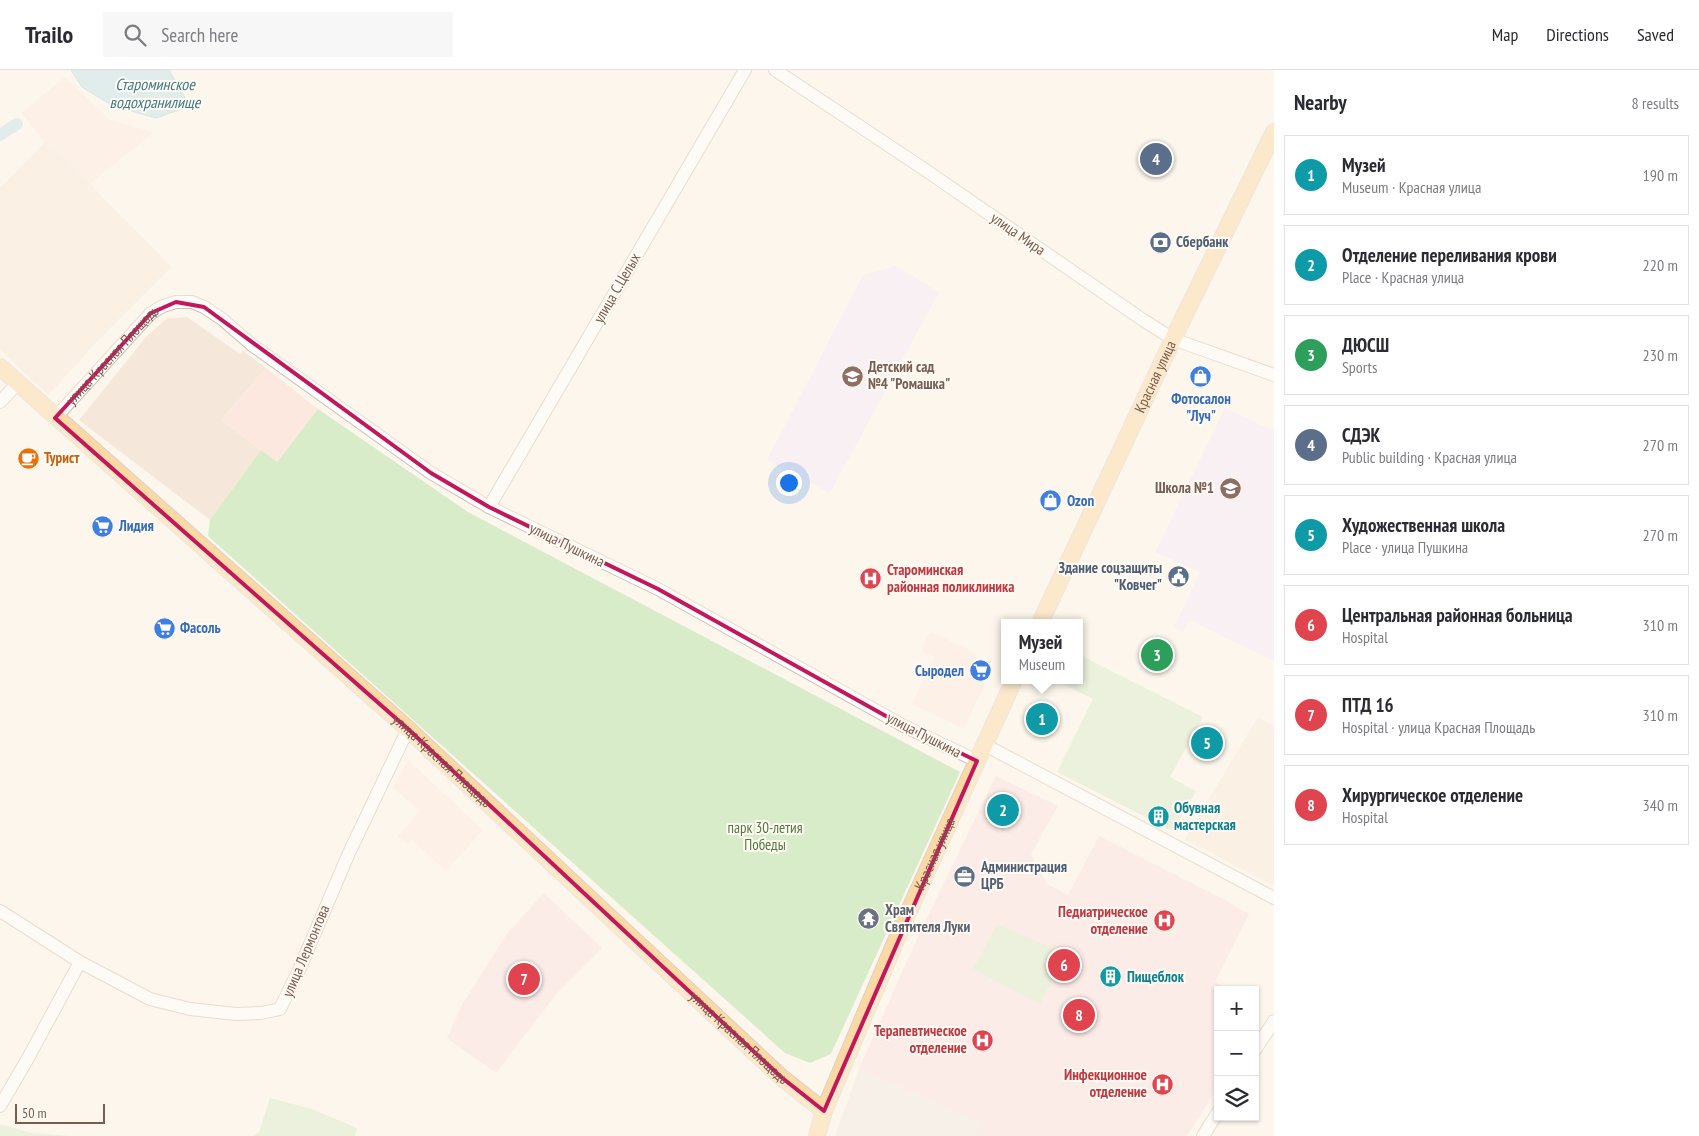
<!DOCTYPE html>
<meta charset="utf-8">
<style>
:root{--surface:#fff;--page:#f7f7f7;--text:#2b2b33;--muted:#7c7c81;--line:#e1e1e2;--accent:#e76f51}
body{margin:0;font-family:"PT Sans Narrow",sans-serif;background:var(--page);color:var(--text)}
.controls{position:absolute;right:15px;bottom:15px;display:grid;overflow:hidden;border-radius:0px;box-shadow:0 1px 4px #0004}
.controls button{width:45px;height:45px;display:grid;place-items:center;padding:0;border:0;border-bottom:1px solid var(--line);background:var(--surface);color:var(--text);font:25px sans-serif}
.scale{position:absolute;left:15px;bottom:12px;width:90px;box-sizing:border-box;padding-left:5px;border:2px solid #7a5c4d;border-top:0;font-size:14px;line-height:18px;white-space:nowrap;color:#7a5c4d;-webkit-text-stroke:4px #fffaf3;paint-order:stroke}
.you{position:absolute;left:788px;top:412px;width:18px;height:18px;margin:-12px;border:4px solid #fff;border-radius:50%;background:#1a73e8;box-shadow:0 0 0 8px #1a73e833}
.badge{display:grid;place-items:center;width:32px;height:32px;border-radius:50%;background:var(--accent);color:#fff;font-size:16px;font-weight:700}
.pin{position:absolute;translate:-50% -50%;border:2px solid #fff;box-shadow:0 1px 5px #0006}
.popup{position:absolute;left:1001px;top:549px;width:82px;height:65px;box-sizing:border-box;display:grid;place-content:center;border-radius:0px;background:var(--surface);filter:drop-shadow(0 1px 4px #0005);font-size:16px;white-space:nowrap;color:var(--muted)}
.popup b{font-size:19px;color:var(--text)}
.popup::after{content:'';position:absolute;left:50%;top:100%;margin-left:-10px;border:10px solid transparent;border-top-color:var(--surface)}
.list{margin:0;padding:0;list-style:none}
h2{display:flex;justify-content:space-between;align-items:center;height:65px;margin:0;padding:0 20px;font-size:21px}
h2 small{font-size:16px;font-weight:400;color:var(--muted)}
.list li{display:grid;grid-template-columns:32px 1fr auto;gap:15px;align-items:center;box-sizing:border-box;height:80px;margin:0 10px 10px;padding:0 10px;border:1px solid var(--line);border-radius:0px}
.list b{display:block;font-size:19px;white-space:nowrap}
.list p{margin:0;font-size:16px;white-space:nowrap;color:var(--muted)}
.list em{font-size:16px;font-style:normal;color:var(--muted)}
.icon{flex:none;width:28px;height:28px;fill:none;stroke:currentColor;stroke-width:2;stroke-linecap:round;stroke-linejoin:round}
.map{position:relative;flex:none;width:1274px;height:1066px;overflow:hidden}
header{display:flex;align-items:center;gap:30px;box-sizing:border-box;height:70px;padding:0 25px;background:var(--surface);border-bottom:1px solid var(--line)}
header strong{font-size:24px}
nav{display:flex;gap:28px;margin-inline-start:auto;font-size:18px}
.search{width:350px;height:45px;background:var(--page);display:flex;align-items:center;gap:12px;box-sizing:border-box;padding:0 18px;border-radius:0px;color:var(--muted);font-size:19px}
main{display:flex}
aside{flex:1;background:var(--surface)}
.map>svg:first-child{display:block}
.residential{fill:#f5e8da}
.commercial{fill:#fde8e0}
.industrial{fill:#efe9e4}
.education{fill:#f3e8fa}
.medical{fill:#fbdfe3}
.green{fill:#d8ecc9}
.water{fill:#bfe3e8;stroke:#a5d3da}
.lines{fill:none;stroke-linecap:round;stroke-linejoin:round}
.canal{stroke:#bfe3e8;stroke-width:12}
.minor-casing{stroke:#d1beb0;stroke-width:14}
.major-casing{stroke:#dad1cd;stroke-width:18}
.minor{stroke:#fff;stroke-width:12}
.major{stroke:#fbd9a5;stroke-width:16}
.marked{fill:none;stroke:#c2185b;stroke-width:4;stroke-linejoin:round}
.labels{text-anchor:middle;stroke-width:4;stroke-linejoin:round;paint-order:stroke}
.street-label{font-size:15px;fill:#7a5c4d;stroke:#fffaf3}
.service-label{font-size:15px;font-weight:bold;fill:#4e5e75;stroke:#fffaf3;text-anchor:start}
.education-label{font-size:15px;font-weight:bold;fill:#785e54;stroke:#fffaf3;text-anchor:start}
.shop-label{font-size:15px;font-weight:bold;fill:#366cbe;stroke:#fffaf3;text-anchor:start}
.food-label{font-size:15px;font-weight:bold;fill:#c56008;stroke:#fffaf3;text-anchor:start}
.health-label{font-size:15px;font-weight:bold;fill:#be3a42;stroke:#fffaf3;text-anchor:end}
.culture-label{font-size:15px;font-weight:bold;fill:#0d838f;stroke:#fffaf3;text-anchor:start}
.park-label{font-size:15px;fill:#537a41;stroke:#fffaf3}
.worship-label{font-size:15px;font-weight:bold;fill:#5b616d;stroke:#fffaf3;text-anchor:start}
.water-label{font-size:16px;font-style:italic;fill:#437c86;stroke:#fffaf3}
</style>
<header>
<strong>Trailo</strong>
<div class="search"><svg class="icon" aria-label="search" viewBox="0 0 24 24"><circle cx="10" cy="10" r="6"/><path d="M15 15l6 6"/></svg>Search here</div>
<nav><a>Map</a><a>Directions</a><a>Saved</a></nav>
</header>
<main>
<div class="map">
<svg width="1274" height="1066" viewBox="0 0 1274 1066">
<rect width="100%" height="100%" fill="#fdf6ec"/>
<path class="residential" d="M45 72 55 78 171 197 105 263 48 325 0 279V118Z
M187 247 240 284 243 281 266 298 221 350 261 380 210 450 79 350 146 267 166 249Z
M1258 647 1274 657V816L1185 769Z"/>
<path class="commercial" d="M65 7 110 50 154 62 90 114 55 78 45 72 21 43Z
M266 298 318 339 277 392 221 350Z
M930 561 977 584 967 604 985 613 964 659 912 634 934 587 921 581Z
M408 690 483 760 446 801 412 770 408 774 398 766 420 741 393 718Z"/>
<path class="industrial" d="M859 999 980 1053 974 1066H835Z"/>
<path class="education" d="M896 196 939 222 830 423 767 390 863 205Z
M1225 338 1274 361V591L1189 550 1183 562 1174 557 1200 502 1155 482Z"/>
<path class="medical" d="M996 706 1058 736 1031 784 1047 814 1068 825 1099 766 1225 830 1249 844 1215 912 1230 920H1218V1017L1187 1066H974L980 1053 859 999 920 862Z
M544 823 602 878 557 923 496 1003 447 968 462 935 506 865Z"/>
<path class="green" d="M318 339 468 442 960 702 831 984 810 993 785 983 208 466 210 450 261 380 277 392Z
M1080 585 1203 647 1170 707 1196 721 1173 761 1057 702 1093 629 1054 610H1080Z
M997 854 1066 884 1040 934 973 899Z
M270 1028 309 1038 357 1058 355 1066H253L259 1062Z
M0 1054 32 1063 72 1066H0Z"/>
<path class="water" d="M71 0H169L190 36 156 48 113 36 82 17Z"/>
<g class="lines">
<path class="canal" d="M0 65 17 54"/>
<defs>
<g id="minor">
<path d="M775 0 921 97 1143 250 1173 269 1274 305"/>
<path d="M0 332 18 313"/>
<path id="s1" d="M55 348 151 243 163 236 176 232H192L204 237 222 249 252 275 431 403 489 437 658 519 902 655 977 691"/>
<path d="M489 437 745 0"/>
<path d="M985 675 1274 828"/>
<path d="M0 841 80 892 150 929 190 939 236 944 261 943 280 939 299 900 349 783 408 659"/>
<path d="M1255 980 1274 951"/>
<path d="M0 1036 27 990 80 892"/>
<path d="M1203 1066 1218 1042"/>
</g>
<g id="major">
<path id="s2" d="M0 297 408 659 781 1007 824 1041"/>
<path id="s3" d="M1040 553 1173 269 1274 62"/>
<path id="s4" d="M817 1066 824 1041 903 854 1014 610"/>
</g>
</defs>
<use href="#minor" class="minor-casing"/>
<use href="#major" class="major-casing"/>
<use href="#minor" class="minor"/>
<use href="#major" class="major"/>
</g>
<path d="M0 0H1274V1066H0ZM176 232 204 237 431 403 489 437 658 519 902 655 977 691 824 1041 781 1007 408 659 55 348 151 243Z" fill="#fdf6ec" fill-opacity=".55" fill-rule="evenodd"/>
<path class="marked" d="M176 232 204 237 431 403 489 437 658 519 902 655 977 691 824 1041 781 1007 408 659 55 348 151 243Z"/>
<defs>
<symbol id="bank-disc" viewBox="-11 -11 22 22"><circle r="9.5" fill="#5c6f8a" stroke="#fffaf3"/><path d="M-6-4H6V4H-6ZM0-2.3a2.3 2.3 0 1 0 0 4.6a2.3 2.3 0 1 0 0-4.6Z" fill="#fff"/></symbol>
<symbol id="school-disc" viewBox="-11 -11 22 22"><circle r="9.5" fill="#8d6e63" stroke="#fffaf3"/><path d="M0-5L7-2L0 1L-7-2ZM-4 1L0 2.5L4 1V4Q0 6-4 4Z" fill="#fff"/></symbol>
<symbol id="shop-disc" viewBox="-11 -11 22 22"><circle r="9.5" fill="#3f7fe0" stroke="#fffaf3"/><path d="M-5-2.5h2.3a2.7 3.5 0 0 1 5.4 0H5L5.5 6h-11ZM-1.5-2.5h3a1.5 2.3 0 0 0-3 0Z" fill="#fff"/></symbol>
<symbol id="cafe-disc" viewBox="-11 -11 22 22"><circle r="9.5" fill="#e8710a" stroke="#fffaf3"/><path d="M-5.5-4.5H6V0H3Q3 3.5 0 3.5H-2.5Q-5.5 3.5-5.5 0ZM3-3.2v2h1.7v-2ZM-6 4.5H4V6H-6Z" fill="#fff"/></symbol>
<symbol id="supermarket-disc" viewBox="-11 -11 22 22"><circle r="9.5" fill="#3f7fe0" stroke="#fffaf3"/><path d="M-6-5.5h2.5l.6 2H6L4.5 2H-2.5L-4.4-4H-6ZM-1.5 3.2a1.3 1.3 0 1 0 .1 0ZM3 3.2a1.3 1.3 0 1 0 .1 0Z" fill="#fff"/></symbol>
<symbol id="civic-disc" viewBox="-11 -11 22 22"><circle r="9.5" fill="#5c6f8a" stroke="#fffaf3"/><path d="M-.6-6.5H3V-4.5H.6V-3L4-1V1h2V6H-6V1h2V-1L-.6-3ZM-1.2 2.5V6h2.4V2.5Z" fill="#fff"/></symbol>
<symbol id="hospital-disc" viewBox="-11 -11 22 22"><circle r="9.5" fill="#e0444e" stroke="#fffaf3"/><path d="M-5-5h3v3.5h4V-5h3V5h-3V1.5h-4V5h-3Z" fill="#fff"/></symbol>
<symbol id="building-disc" viewBox="-11 -11 22 22"><circle r="9.5" fill="#0f9aa8" stroke="#fffaf3"/><path d="M-4-6H4V6H1V3H-1V6H-4ZM-2.5-4.3h1.7v1.8h-1.7ZM.8-4.3h1.7v1.8H.8ZM-2.5-1h1.7V.8h-1.7ZM.8-1h1.7V.8H.8Z" fill="#fff"/></symbol>
<symbol id="office-disc" viewBox="-11 -11 22 22"><circle r="9.5" fill="#5c6f8a" stroke="#fffaf3"/><path d="M-6-3h4V-5.5h4V-3h4V5H-6ZM-1-4.5V-3h2v-1.5ZM-6 0V1H6V0Z" fill="#fff"/></symbol>
<symbol id="temple-disc" viewBox="-11 -11 22 22"><circle r="9.5" fill="#6b7280" stroke="#fffaf3"/><path d="M0-6L5-2H3V0L6.5 2.5H4V6H1.5V3h-3V6H-4V2.5H-6.5L-3 0V-2H-5Z" fill="#fff"/></symbol>
</defs>
<g fill-rule="evenodd">
<use href="#bank-disc" x="1148" y="160" width="25" height="25"/>
<use href="#school-disc" x="840" y="294" width="25" height="25"/>
<use href="#shop-disc" x="1188" y="294" width="25" height="25"/>
<use href="#cafe-disc" x="16" y="376" width="25" height="25"/>
<use href="#school-disc" x="1218" y="406" width="25" height="25"/>
<use href="#shop-disc" x="1038" y="418" width="25" height="25"/>
<use href="#supermarket-disc" x="90" y="444" width="25" height="25"/>
<use href="#civic-disc" x="1166" y="494" width="25" height="25"/>
<use href="#hospital-disc" x="858" y="496" width="25" height="25"/>
<use href="#supermarket-disc" x="152" y="546" width="25" height="25"/>
<use href="#supermarket-disc" x="968" y="588" width="25" height="25"/>
<use href="#building-disc" x="1146" y="734" width="25" height="25"/>
<use href="#office-disc" x="952" y="794" width="25" height="25"/>
<use href="#temple-disc" x="856" y="836" width="25" height="25"/>
<use href="#hospital-disc" x="1152" y="838" width="25" height="25"/>
<use href="#building-disc" x="1098" y="894" width="25" height="25"/>
<use href="#hospital-disc" x="970" y="958" width="25" height="25"/>
<use href="#hospital-disc" x="1150" y="1002" width="25" height="25"/>
</g>
<g class="labels">
<g class="street-label">
<text transform="translate(1018 164) rotate(35)" y="5">улица Мира</text>
<text transform="translate(617 218) rotate(-60)" y="5">улица С.Целых</text>
<text dy="5" stroke="none"><textPath href="#s1" startOffset="85">улица Красная Площадь</textPath></text>
<text dy="5" stroke="none"><textPath href="#s3" startOffset="272">Красная улица</textPath></text>
<text transform="translate(567 475) rotate(26)" y="5">улица Пушкина</text>
<text transform="translate(924 665) rotate(27)" y="5">улица Пушкина</text>
<text dy="5" stroke="none"><textPath href="#s2" startOffset="592">улица Красная Площадь</textPath></text>
<text dy="5" stroke="none"><textPath href="#s4" startOffset="306">Красная улица</textPath></text>
<text transform="translate(306 881) rotate(-67)" y="5">улица Лермонтова</text>
<text dy="5" stroke="none"><textPath href="#s2" startOffset="998">улица Красная Площадь</textPath></text>
</g>
<g class="service-label">
<text x="1176" y="177">Сбербанк</text>
<text x="1162" y="503" text-anchor="end">Здание соцзащиты<tspan x="1162" dy="17">"Ковчег"</tspan></text>
<text x="981" y="802">Администрация<tspan x="981" dy="17">ЦРБ</tspan></text>
</g>
<g class="education-label">
<text x="868" y="302">Детский сад<tspan x="868" dy="17">№4 "Ромашка"</tspan></text>
<text x="1214" y="423" text-anchor="end">Школа №1</text>
</g>
<g class="shop-label">
<text x="1201" y="334" text-anchor="middle">Фотосалон<tspan x="1201" dy="17">"Луч"</tspan></text>
<text x="1067" y="436">Ozon</text>
<text x="119" y="461">Лидия</text>
<text x="180" y="563">Фасоль</text>
<text x="964" y="606" text-anchor="end">Сыродел</text>
</g>
<g class="food-label">
<text x="44" y="393">Турист</text>
</g>
<g class="health-label">
<text x="887" y="505" text-anchor="start">Староминская<tspan x="887" dy="17">районная поликлиника</tspan></text>
<text x="1148" y="847">Педиатрическое<tspan x="1148" dy="17">отделение</tspan></text>
<text x="967" y="966">Терапевтическое<tspan x="967" dy="17">отделение</tspan></text>
<text x="1147" y="1010">Инфекционное<tspan x="1147" dy="17">отделение</tspan></text>
</g>
<g class="culture-label">
<text x="1174" y="743">Обувная<tspan x="1174" dy="17">мастерская</tspan></text>
<text x="1127" y="912">Пищеблок</text>
</g>
<g class="park-label">
<text x="765" y="763">парк 30-летия<tspan x="765" dy="17">Победы</tspan></text>
</g>
<g class="worship-label">
<text x="885" y="845">Храм<tspan x="885" dy="17">Святителя Луки</tspan></text>
</g>
<g class="water-label">
<text x="155" y="20">Староминское<tspan x="155" dy="18">водохранилище</tspan></text>
</g>
</g>
</svg>
<div class="controls">
<button>+</button>
<button>−</button>
<button><svg class="icon" aria-label="layers" viewBox="0 0 24 24"><path d="M12 4l9 5-9 5-9-5zM3 14l9 5 9-5"/></svg></button>
</div>
<div class="scale">50 m</div>
<div class="you"></div>
<div class="pin badge" style="left:1042px;top:649px;background:#0f9aa8">1</div>
<div class="popup"><b>Музей</b>Museum</div>
<div class="pin badge" style="left:1003px;top:740px;background:#0f9aa8">2</div>
<div class="pin badge" style="left:1157px;top:585px;background:#2e9e5b">3</div>
<div class="pin badge" style="left:1156px;top:89px;background:#5c6f8a">4</div>
<div class="pin badge" style="left:1207px;top:673px;background:#0f9aa8">5</div>
<div class="pin badge" style="left:1064px;top:895px;background:#e0444e">6</div>
<div class="pin badge" style="left:524px;top:909px;background:#e0444e">7</div>
<div class="pin badge" style="left:1079px;top:945px;background:#e0444e">8</div>
</div>
<aside>
<h2>Nearby<small>8 results</small></h2>
<ul class="list">
<li><span class="badge" style="background:#0f9aa8">1</span><div><b>Музей</b><p>Museum · Красная улица</p></div><em>190 m</em></li>
<li><span class="badge" style="background:#0f9aa8">2</span><div><b>Отделение переливания крови</b><p>Place · Красная улица</p></div><em>220 m</em></li>
<li><span class="badge" style="background:#2e9e5b">3</span><div><b>ДЮСШ</b><p>Sports</p></div><em>230 m</em></li>
<li><span class="badge" style="background:#5c6f8a">4</span><div><b>СДЭК</b><p>Public building · Красная улица</p></div><em>270 m</em></li>
<li><span class="badge" style="background:#0f9aa8">5</span><div><b>Художественная школа</b><p>Place · улица Пушкина</p></div><em>270 m</em></li>
<li><span class="badge" style="background:#e0444e">6</span><div><b>Центральная районная больница</b><p>Hospital</p></div><em>310 m</em></li>
<li><span class="badge" style="background:#e0444e">7</span><div><b>ПТД 16</b><p>Hospital · улица Красная Площадь</p></div><em>310 m</em></li>
<li><span class="badge" style="background:#e0444e">8</span><div><b>Хирургическое отделение</b><p>Hospital</p></div><em>340 m</em></li>
</ul>
</aside>
</main>
